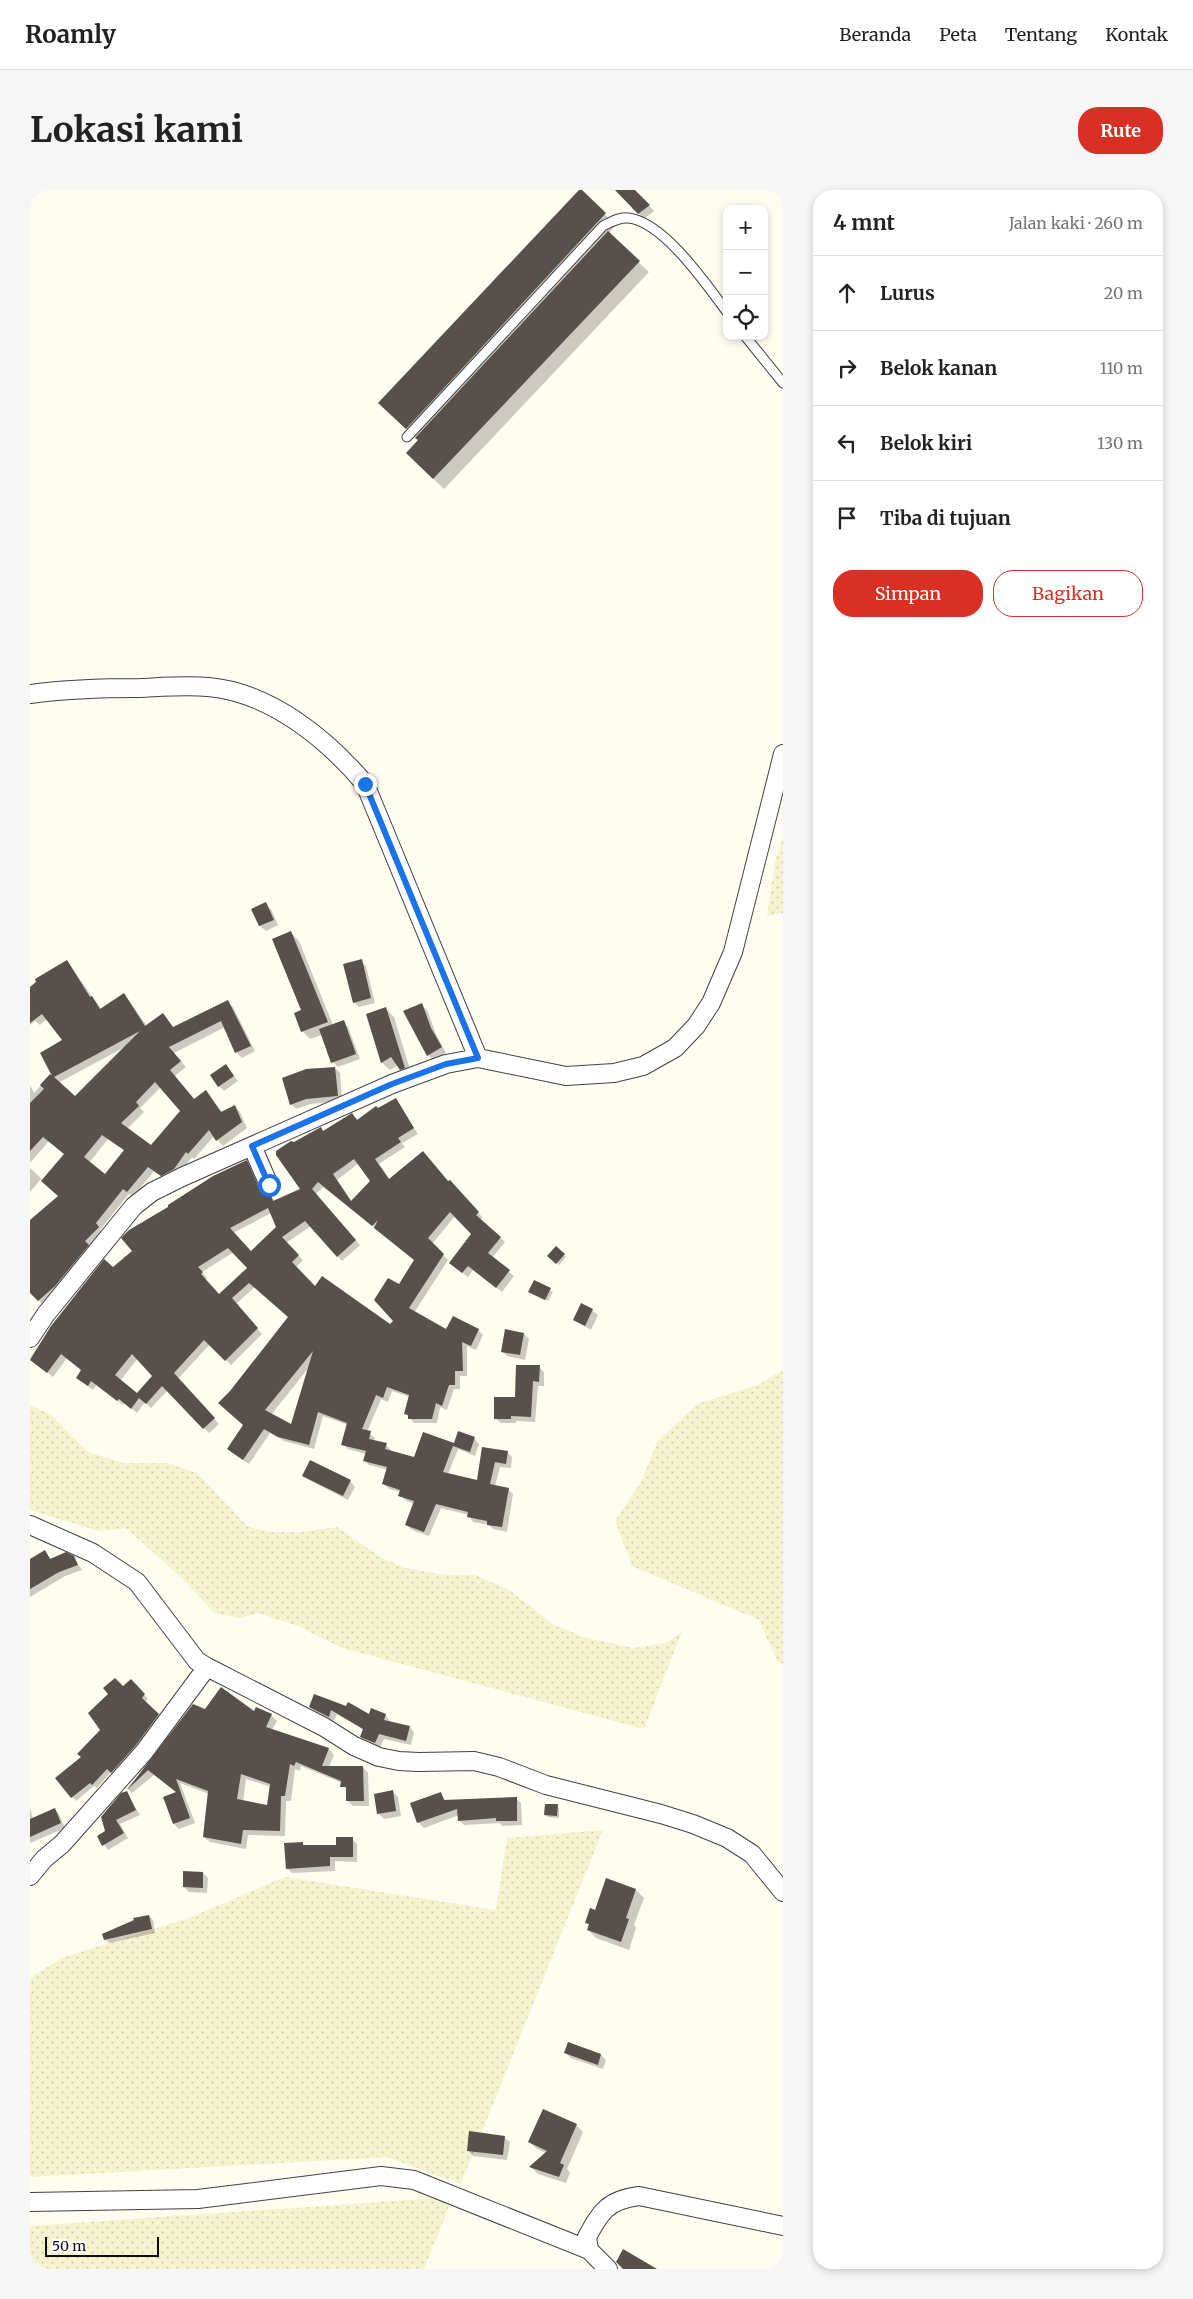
<!DOCTYPE html>
<html lang="id">
<meta charset="utf-8">
<style>
:root{--surface:#fff;--page:#f6f6f6;--text:#222;--muted:#767676;--line:#e0e0e0;--accent:#d93025}
body{margin:0;font-family:Merriweather,serif;background:var(--page);color:var(--text)}
.controls{position:absolute;right:15px;top:15px;display:grid;overflow:hidden;border-radius:10px;box-shadow:0 2px 8px #0003}
.controls button{width:45px;height:45px;display:grid;place-items:center;padding:0;border:0;border-bottom:1px solid var(--line);background:var(--surface);color:var(--text);font:25px sans-serif}
.scale{position:absolute;left:15px;bottom:12px;width:114px;box-sizing:border-box;padding-left:5px;border:2px solid #0e0e0e;border-top:0;font-size:14px;line-height:18px;white-space:nowrap;color:#0e0e0e;-webkit-text-stroke:4px #fff;paint-order:stroke}
.stop{position:absolute;width:15px;height:15px;margin:-11px;border:4px solid #1a73e8;border-radius:50%;background:#fff}
.stop.end{background:#1a73e8;border-color:#fff;box-shadow:0 1px 5px #0008}
.list{margin:0;padding:0;list-style:none}
h2{display:flex;justify-content:space-between;align-items:center;height:65px;margin:0;padding:0 20px;font-size:21px}
h2 small{font-size:16px;font-weight:400;color:var(--muted)}
.list li{display:grid;grid-template-columns:32px 1fr auto;gap:15px;align-items:center;box-sizing:border-box;height:75px;padding:0 20px;border-top:1px solid var(--line)}
.list b{display:block;font-size:19px;white-space:nowrap}
.list em{font-size:16px;font-style:normal;color:var(--muted)}
.actions{display:flex;gap:10px;padding:15px 20px}
.actions a{flex:1;padding:11px 0;border:1px solid var(--accent);border-radius:20px;text-align:center;font-size:18px;color:var(--accent)}
.actions .main{background:var(--accent);color:#fff}
.icon{flex:none;width:28px;height:28px;fill:none;stroke:currentColor;stroke-width:2;stroke-linecap:round;stroke-linejoin:round}
.map{position:relative;flex:none;width:753px;height:2079px;overflow:hidden;border-radius:20px}
header{display:flex;align-items:center;gap:30px;box-sizing:border-box;height:70px;padding:0 25px;background:var(--surface);border-bottom:1px solid var(--line)}
header strong{font-size:24px}
nav{display:flex;gap:28px;margin-inline-start:auto;font-size:18px}
.intro{display:flex;align-items:center;justify-content:space-between;box-sizing:border-box;height:120px;padding:0 30px}
h1{margin:0;font-size:35px}
.button{padding:12px 22px;border-radius:20px;background:var(--accent);color:#fff;font-size:18px;font-weight:700}
main{display:flex;gap:30px;padding:0 30px}
aside{flex:1;background:var(--surface);border-radius:20px;box-shadow:0 2px 8px #0003}
.map>svg:first-child{display:block}
.farmland{fill:url(#farmland-dots)}
.shadow{fill:#0003;fill-rule:evenodd}
.building{fill:#58504a;fill-rule:evenodd}
.lines{fill:none;stroke-linecap:round;stroke-linejoin:round}
.lane-casing{stroke:#414141;stroke-width:11}
.street-casing{stroke:#414141;stroke-width:20}
.lane{stroke:#fff;stroke-width:9}
.street{stroke:#fff;stroke-width:18}
.route{stroke:#1a73e8;stroke-width:6}
</style>
<header>
<strong>Roamly</strong>
<nav><a>Beranda</a><a>Peta</a><a>Tentang</a><a>Kontak</a></nav>
</header>
<div class="intro"><h1>Lokasi kami</h1><a class="button">Rute</a></div>
<main>
<div class="map">
<svg width="753" height="2079" viewBox="0 0 753 2079">
<defs>
<pattern id="farmland-dots" width="8" height="8" patternUnits="userSpaceOnUse" patternTransform="scale(1.25)"><rect width="8" height="8" fill="#f6f3cf"/><path d="M2 2h.1M6 6h.1" fill="none" stroke="#d2cfb1" stroke-width="1.8" stroke-linecap="round"/></pattern>
</defs>
<rect width="100%" height="100%" fill="#fffcf0"/>
<path class="farmland" d="M753 647V723L737 726 745 672Z
M753 1180V1474L747 1471 729 1430 602 1376 585 1331 611 1292 627 1252 667 1214 728 1195Z
M0 1215 21 1225 58 1262 93 1273H137L167 1283 217 1336 239 1342H272L307 1337 352 1368 375 1378 415 1385H445L478 1399 524 1435 557 1448 603 1458 636 1453 652 1441 614 1539 312 1458 268 1436 228 1423 211 1428 184 1423 155 1391 96 1338 69 1341 0 1320Z
M573 1640 431 1994 357 1967 0 1987V1788L34 1767 159 1728 255 1687 466 1720 477 1648Z
M423 2007 394 2079H0V2036Z"/>
<path class="shadow" d="M550 0 586 35 578 44 619 82 414 299 377 263 389 251 360 224Z
M594 0H604L624 21 614 29 592 5Z
M235 714 241 719 248 735 236 741 230 736 223 719Z
M261 743 269 751 303 835 313 831 318 837 330 869 308 877 303 872 292 845 280 849 272 841V821Z
M37 771 71 819 94 804 117 836 133 825 144 838 197 811 203 817 225 861 212 868 206 862 195 837 144 863 156 877 145 886 165 910 176 902 192 922 205 917 210 922 217 938 193 956 184 946 164 969 162 967 149 984 137 991 124 981 103 1007 99 1004 70 1040 74 1043 14 1116 0 1101V1032L29 1006 11 989 0 1002V978L13 990 35 965 19 951 0 973V895L4 903 20 885 26 891 11 863 34 851 17 829 10 835 5 831 0 835V798ZM93 858 45 907 28 893ZM131 897 151 921 121 956 97 939 114 922 110 918ZM78 949 95 961 75 986 59 973Z
M331 771 336 776 345 813 329 817 324 812Z
M392 815 397 820 406 844 416 863 403 870 398 865Z
M356 819 364 827 382 886 379 887 368 875 360 880 352 873 338 825Z
M196 876 208 891 194 901 189 896Z
M305 878 310 883 312 911 281 914 266 919 261 914Z
M365 909 388 944 372 953 375 957 349 974 360 990 419 992 424 996 453 1028 450 1030 475 1052 462 1068 484 1086 472 1102 443 1080 438 1087 426 1078 443 1044 425 1026 402 1054 418 1070 384 1123 417 1140H448L453 1145 446 1160 437 1156V1186H430V1199H424L417 1220 410 1217 407 1233H384L376 1224 380 1207 362 1201 358 1212 351 1209 337 1242 345 1248 344 1251 356 1255 361 1260V1262L385 1268 444 1248 449 1254 445 1266 428 1259 418 1284 448 1292 453 1259 477 1262 482 1267 481 1278 470 1277 465 1296 478 1299 483 1304 477 1342 463 1339 459 1335 443 1332 439 1325 411 1318 399 1346 382 1340 377 1335 384 1314 375 1310 370 1305 371 1302 359 1299 354 1294 358 1280 339 1275 334 1270 336 1264 318 1259 313 1254 318 1235 293 1226 284 1259 254 1251 240 1243 219 1274 203 1263 198 1259 215 1235 201 1201 259 1128 225 1097 206 1114 232 1144 201 1175 180 1154 148 1189 189 1234 179 1243 138 1200 121 1218 115 1212 107 1223 95 1213 93 1215 67 1194 63 1200 52 1192 47 1188 52 1180 37 1168 23 1187 0 1168 22 1136 83 1079 216 972 221 976 234 1005 240 1006 245 1011 271 999 264 954 294 942 322 925 328 930ZM329 973 341 991 322 1012 307 990ZM293 997 390 1073 369 1096 364 1131 360 1136 285 1098 266 1077 273 1070 256 1053 281 1036 312 1071 330 1055 286 1004ZM241 1023 248 1037 221 1063 203 1043ZM204 1062 219 1078 189 1105 175 1090 177 1088 172 1082ZM108 1168 124 1186 107 1204 90 1191ZM280 1176 262 1236 241 1225Z
M526 1058 536 1067 529 1075 519 1066Z
M505 1092 523 1102 518 1111 502 1104Z
M562 1120 568 1125 561 1140 544 1130Z
M494 1144 499 1149 495 1170 477 1166 472 1161Z
M509 1177 514 1182V1196H508L505 1232 486 1231V1233H471L465 1228 486 1208Z
M273 1285 320 1291 325 1297 318 1310 279 1290Z
M15 1362 22 1370 43 1367 52 1380 35 1386 0 1407V1371Z
M101 1490 118 1509 115 1512 132 1529 86 1586 81 1582 67 1598 64 1596 46 1611 27 1588 53 1567 71 1540 93 1498Z
M285 1505 339 1526 342 1520 356 1525 360 1532 379 1537 384 1542 381 1555 354 1549 350 1558 336 1552 331 1547 334 1540 307 1524 304 1531 286 1522 280 1517Z
M176 1520 241 1525 247 1531 242 1540 299 1559 304 1565 299 1577H333L338 1583 339 1616H323L317 1610 318 1602 312 1593 271 1576 270 1581 265 1579 261 1611H256L255 1646 218 1645 216 1659 180 1652 174 1647 179 1604 150 1593 165 1633 149 1639 144 1634 148 1603 124 1585 102 1603 97 1598 124 1569ZM216 1589 241 1597 238 1616 213 1612Z
M96 1602 110 1625 90 1634 98 1648 78 1660 68 1646 76 1642Z
M363 1602 368 1607 371 1626 354 1629 349 1624Z
M410 1603 416 1611 486 1608 491 1613 492 1635 472 1636 470 1633 434 1635 429 1630V1625L394 1638 388 1632Z
M527 1616 529 1618V1628L518 1627 515 1625Z
M0 1618 3 1629 25 1620 29 1624 35 1638 0 1653Z
M322 1649 327 1654V1672L305 1671V1681L262 1683 257 1678 272 1653 276 1656H307Z
M173 1683 178 1688 177 1703 159 1702 154 1697Z
M577 1689 606 1700 614 1708 604 1735 606 1738 599 1760 566 1748 558 1740 560 1736 556 1732 566 1721Z
M119 1726 123 1730 125 1743 79 1753 75 1749Z
M539 1854 571 1865 576 1870 573 1879 541 1868 536 1863Z
M546 1935 553 1942 537 1979 540 1983 536 1993 508 1984 501 1977 516 1963 507 1959 499 1952Z
M474 1947 480 1952 477 1970 443 1966 438 1960Z"/>
<path class="building" d="M549 0H552L576 23 376 239 348 213Z
M585 0H605L620 15 608 24Z
M578 41 610 71 403 289 376 263 388 250 385 248Z
M236 712 244 730 229 736 221 719Z
M261 741 298 832 271 842 264 823 271 820 242 749Z
M332 769 341 808 323 813 313 774Z
M37 770 60 807 62 806 70 819 94 803 115 836 133 823 143 837 198 810 221 856 205 863 191 831 139 857 151 871 140 880 164 909 176 900 191 922 205 915 212 932 186 951 179 940 158 964 156 962 144 979 131 986 118 977 97 1002 93 999 66 1033 69 1037 55 1051 59 1055 25 1096 8 1111 0 1103V1030L28 1006 11 991 34 964 13 947 0 961V913L14 899 10 895 20 884 22 886 10 863 32 850 12 824 0 833V797L6 792 5 789ZM110 841 45 906 24 887ZM125 892 150 921 121 955 91 933 109 916 106 912ZM72 945 94 960 75 984 54 967Z
M392 813 401 838 412 857 397 866 373 821Z
M356 817 375 878 370 880 361 867 351 873 336 824Z
M314 830 326 864 301 873 289 839Z
M196 874 204 886 188 897 180 885Z
M305 877 308 906 276 909 260 915 252 888 276 879Z
M366 908 384 938 368 948 371 952 345 969 359 989 393 961 418 991 420 990 449 1022 446 1025 471 1047 458 1063 480 1080 466 1098 438 1076 432 1083 419 1073 441 1044 420 1022 398 1048 414 1064 379 1118 416 1139 423 1126 449 1139 441 1156 432 1152 433 1181H425V1195H419L412 1216 406 1213 402 1229H378V1225L374 1224 379 1205 357 1197 353 1208 346 1205 332 1239 341 1241 339 1249 357 1253 355 1259 384 1267 393 1242 424 1253 413 1282 447 1290 452 1257 478 1261 476 1274 465 1272 460 1294 479 1298 472 1337 457 1335V1331L437 1327 438 1322 406 1314 394 1342 375 1335 384 1311 368 1306 370 1300 352 1294 357 1277 333 1271 336 1261 311 1255 317 1233 288 1222 279 1255 248 1247 234 1239 213 1270 197 1259 213 1235 188 1213 200 1201 258 1127 219 1093 202 1108 228 1138 195 1171 174 1150 144 1183 185 1228 173 1239 132 1196 116 1214 109 1208 101 1219 89 1209 87 1211 61 1191 58 1196 46 1188 51 1180 31 1164 17 1183 0 1170 21 1136 74 1069 83 1077 102 1061 91 1048 99 1040 138 1017V1015L183 986 217 970 230 1000 233 1004 241 1005 243 1011 270 999 246 965V961L261 951 264 952 291 937 293 941 322 923 327 930 346 916 348 918ZM324 969 340 991 321 1011 303 984ZM288 992 342 1036 348 1030 344 1038 384 1070 369 1094 358 1088 344 1110 363 1131 360 1134 292 1086 285 1096 262 1072 269 1065 252 1047 275 1031 307 1067 326 1050 282 999ZM238 1018 246 1037 221 1061 200 1038ZM198 1058 217 1078 189 1104 171 1084 173 1082 168 1077ZM283 1161 261 1234 235 1220ZM102 1164 122 1186 107 1203 85 1185Z
M526 1056 535 1064 526 1074 517 1066Z
M504 1090 521 1098 515 1110 498 1102Z
M551 1113 563 1119 555 1136 543 1130Z
M475 1139 494 1143 490 1165 471 1162Z
M486 1175H510L509 1192 503 1191 501 1227 481 1226V1229H464V1207H485Z
M428 1241 445 1247 440 1262 423 1256Z
M280 1270 321 1290 313 1306 272 1286Z
M15 1360 20 1369 36 1362 44 1366 48 1375 29 1382 0 1399V1369Z
M85 1488 93 1496 101 1489 115 1504 112 1508 129 1524 106 1555 81 1583 77 1579 62 1595 60 1593 41 1608 25 1588 51 1567 47 1564 70 1540 58 1523 78 1504 73 1498Z
M191 1497 224 1521 226 1517 242 1524 236 1537 299 1558 292 1576H333L334 1611H316V1597H310L311 1591 266 1572 264 1576 260 1574 255 1606H251L250 1641 213 1640 211 1654 173 1647 178 1601 146 1589 160 1628 143 1634 133 1607 146 1602 118 1580 97 1600 163 1514 175 1519ZM211 1584 240 1594 237 1615 207 1609Z
M284 1504 316 1516 318 1512 339 1524 341 1518 356 1524 354 1530 380 1536 376 1551 349 1544 345 1553 330 1547 333 1539 301 1520 299 1527 279 1517Z
M363 1600 366 1621 347 1624 344 1604Z
M97 1601 106 1620 86 1630 94 1643 72 1656 67 1646 75 1641 71 1627 91 1603Z
M411 1602 414 1610 487 1607V1631H466V1628L428 1631 427 1619 387 1633 380 1613Z
M515 1614H528L527 1626 514 1625Z
M25 1618 31 1633 0 1647V1629Z
M306 1647H323V1667H300V1676L256 1679 254 1653 273 1652V1655H306Z
M153 1681 173 1682V1698L153 1697Z
M576 1688 606 1699 596 1728 599 1729 591 1752 557 1740 559 1734 555 1733 560 1718 565 1720Z
M119 1725 122 1739 74 1750 72 1744 104 1730 103 1728Z
M538 1852 571 1864 568 1875 534 1863Z
M513 1919 547 1934 530 1973 534 1975 529 1987 499 1977 517 1961 498 1952Z
M439 1941 475 1946 473 1965 437 1961Z
M593 2059 627 2079H593L586 2072Z"/>
<g class="lines">
<defs>
<path id="lane" d="M715 146 753 193
M377 247 573 36C581 32 589 27 598 28 633 31 677 95 697 122"/>
<path id="street" d="M0 504C37 499 73 498 110 498 132 497 156 495 178 497 240 502 297 549 335 594L448 868
M222 956 239 995
M0 1148 16 1124 104 1016 122 1002 152 987 362 894 416 874 448 868 536 886 584 883 613 876 645 858 666 836 681 813 703 762 753 564
M0 1335 63 1363 107 1392 167 1471 177 1477 294 1537 324 1556 349 1567 369 1571 389 1572 444 1571 469 1577 516 1595 631 1624 663 1634 697 1648 722 1664 753 1702
M0 1686 14 1669 32 1654 114 1562 177 1477
M0 2012 168 2009 351 1986 384 1990 559 2060
M578 2079 559 2060 557 2047C571 2021 578 2010 609 2006L753 2036"/>
</defs>
<use href="#lane" class="lane-casing"/>
<use href="#street" class="street-casing"/>
<use href="#lane" class="lane"/>
<use href="#street" class="street"/>
</g>
<g class="lines">
<path class="route" d="M239 995 222 956 362 894 416 874 448 868 335 594"/>
</g>
</svg>
<div class="controls">
<button>+</button>
<button>−</button>
<button><svg class="icon" aria-label="locate" viewBox="0 0 24 24"><circle cx="12" cy="12" r="6"/><path d="M12 2v4M12 18v4M2 12h4M18 12h4"/></svg></button>
</div>
<div class="scale">50 m</div>
<div class="stop" style="left:239px;top:995px"></div>
<div class="stop end" style="left:335px;top:594px"></div>
</div>
<aside>
<h2>4 mnt<small>Jalan kaki · 260 m</small></h2>
<ul class="list">
<li><svg class="icon" aria-label="ahead" viewBox="0 0 24 24"><path d="M12 20V5M6 11l6-6 6 6"/></svg><div><b>Lurus</b></div><em>20 m</em></li>
<li><svg class="icon" aria-label="right" viewBox="0 0 24 24"><path d="M7 20v-9h11M14 6l5 5-5 5"/></svg><div><b>Belok kanan</b></div><em>110 m</em></li>
<li><svg class="icon" aria-label="left" viewBox="0 0 24 24"><path d="M17 20v-9H6M10 6l-5 5 5 5"/></svg><div><b>Belok kiri</b></div><em>130 m</em></li>
<li><svg class="icon" aria-label="arrive" viewBox="0 0 24 24"><path d="M6 21V4h12l-3 4 3 4H6"/></svg><div><b>Tiba di tujuan</b></div></li>
</ul>
<div class="actions"><a class="main">Simpan</a><a>Bagikan</a></div>
</aside>
</main>
